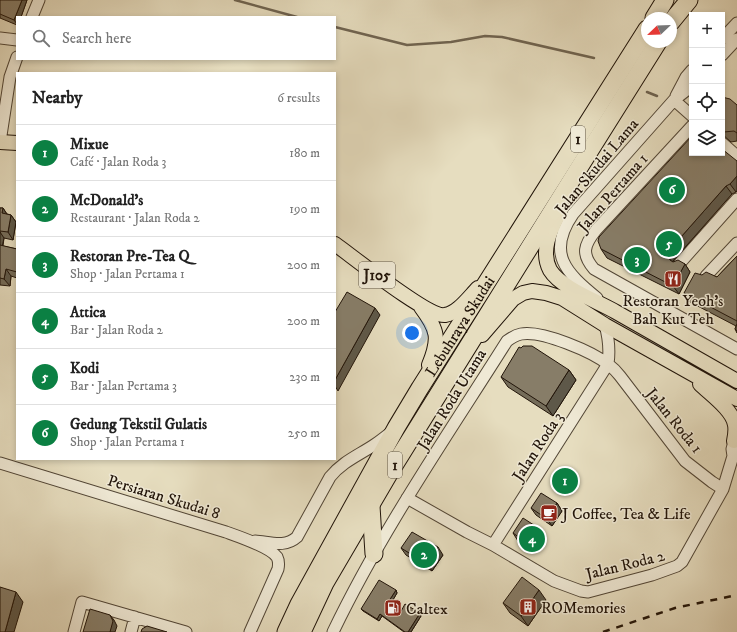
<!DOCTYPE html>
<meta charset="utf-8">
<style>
:root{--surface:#fff;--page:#f6f6f6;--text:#222;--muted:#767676;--line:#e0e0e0;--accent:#0b8043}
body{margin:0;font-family:"IM FELL DW Pica",serif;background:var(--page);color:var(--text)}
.controls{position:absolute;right:12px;top:12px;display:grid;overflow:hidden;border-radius:0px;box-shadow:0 2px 6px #0003}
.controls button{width:36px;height:36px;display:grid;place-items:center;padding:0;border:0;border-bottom:1px solid var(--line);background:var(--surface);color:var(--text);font:20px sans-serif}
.compass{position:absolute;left:641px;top:12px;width:36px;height:36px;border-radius:50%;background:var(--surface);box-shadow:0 2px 6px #0003;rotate:247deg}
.you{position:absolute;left:412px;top:333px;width:14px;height:14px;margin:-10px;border:3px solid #fff;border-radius:50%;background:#1a73e8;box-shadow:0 0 0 6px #1a73e833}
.badge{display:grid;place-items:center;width:26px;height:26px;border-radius:50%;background:var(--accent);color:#fff;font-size:13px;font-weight:700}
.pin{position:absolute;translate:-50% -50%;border:2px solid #fff;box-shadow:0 1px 4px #0006}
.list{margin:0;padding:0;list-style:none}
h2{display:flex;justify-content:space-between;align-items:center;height:52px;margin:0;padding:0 16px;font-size:17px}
h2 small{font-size:13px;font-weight:400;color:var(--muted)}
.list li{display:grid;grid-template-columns:26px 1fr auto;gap:12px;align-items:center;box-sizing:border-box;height:56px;padding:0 16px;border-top:1px solid var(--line)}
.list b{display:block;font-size:15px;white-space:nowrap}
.list p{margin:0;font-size:13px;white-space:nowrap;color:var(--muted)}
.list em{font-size:13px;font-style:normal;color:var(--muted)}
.icon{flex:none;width:22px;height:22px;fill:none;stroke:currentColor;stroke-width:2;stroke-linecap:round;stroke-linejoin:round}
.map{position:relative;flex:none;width:737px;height:632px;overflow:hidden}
.search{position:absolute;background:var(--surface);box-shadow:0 2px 6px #0003;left:16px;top:16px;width:320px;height:44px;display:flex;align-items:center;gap:10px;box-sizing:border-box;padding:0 14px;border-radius:0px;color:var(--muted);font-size:15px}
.panel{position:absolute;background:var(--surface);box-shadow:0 2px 6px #0003;left:16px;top:72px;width:320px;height:388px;border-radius:0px}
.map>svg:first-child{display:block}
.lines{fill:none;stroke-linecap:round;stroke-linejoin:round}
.stream{stroke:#6f6451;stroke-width:2.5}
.minor-casing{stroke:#524636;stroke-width:13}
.major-casing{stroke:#211409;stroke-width:16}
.highway-casing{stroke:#211409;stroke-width:19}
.minor{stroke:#efe9d5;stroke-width:11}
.major{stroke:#e6ddbf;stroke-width:14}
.highway{stroke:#e6ddbf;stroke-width:17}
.rail{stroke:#211409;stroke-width:2.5;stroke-dasharray:7 7;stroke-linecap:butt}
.wall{fill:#746c59;stroke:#211409}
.shaded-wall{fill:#5e5849;stroke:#211409}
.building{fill:#877d68;stroke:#211409}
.labels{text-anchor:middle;stroke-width:3;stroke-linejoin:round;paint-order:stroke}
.shield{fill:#efe9d5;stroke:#5f5446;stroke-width:1}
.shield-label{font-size:15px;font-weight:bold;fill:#211409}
.street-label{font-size:16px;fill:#211409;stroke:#efe9d5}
.poi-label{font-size:16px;fill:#211409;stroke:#efe9d5;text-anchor:start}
</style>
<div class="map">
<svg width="737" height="632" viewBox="0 0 737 632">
<rect width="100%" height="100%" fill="#e6ddbf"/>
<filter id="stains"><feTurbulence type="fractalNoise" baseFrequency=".005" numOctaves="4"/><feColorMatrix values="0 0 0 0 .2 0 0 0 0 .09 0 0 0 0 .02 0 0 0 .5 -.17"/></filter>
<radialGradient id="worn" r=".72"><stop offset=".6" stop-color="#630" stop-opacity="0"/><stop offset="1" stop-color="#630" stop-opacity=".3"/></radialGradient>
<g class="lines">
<path class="stream" d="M235 0 297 17
M335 27 407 45 451 42 485 36 502 37 594 58
M647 92 657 96"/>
<defs>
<path id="minor" d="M32 17 39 0
M0 38 17 40
M722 39 737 23
M722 55 737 39
M676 96 686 77 692 70
M674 100 692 116
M692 126 596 230C584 245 581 254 594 269L737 349
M0 142 10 77 17 57
M722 143 737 156
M680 263 737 199
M706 276 737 243
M597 298C566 273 546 253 573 214L674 100 692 86
M0 463 226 532C237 536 270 547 277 557 279 561 279 564 278 569L250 632
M407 498 467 532 493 545 554 581 581 591 588 592 652 575 677 566 682 562 723 489 733 456 732 449 734 441 737 436
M255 541C270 542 285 548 297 537L330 477C342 462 359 455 374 445 380 441 385 437 390 433
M493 545 608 364C610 350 609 339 605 325
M74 632 82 602 186 632
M131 632 135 617
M333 632C382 530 447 436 507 341 511 338 516 335 521 334 542 330 593 352 609 365 613 368 617 372 620 376L685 461 712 482 723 489"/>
<path id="major" d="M0 142 17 143
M562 207C553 226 539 249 550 270 561 288 597 301 616 312 656 335 697 358 737 381
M335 244C352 256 429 318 445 315 458 313 469 297 478 288
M421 307C438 330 440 338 429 365
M482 335 513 299 523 293 532 291 546 293 562 298 605 325 737 399
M700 384C710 394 733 410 735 425 736 430 735 436 734 441"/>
<g id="highway">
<path d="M654 18 665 0"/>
<path d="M671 22 689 0"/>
<path d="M371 506 374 554"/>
<path id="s1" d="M286 632 299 604 396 428 420 388 647 29"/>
<path d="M302 632 325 583 390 472 582 163 658 42"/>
</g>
</defs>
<use href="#minor" class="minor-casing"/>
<use href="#major" class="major-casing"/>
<use href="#highway" class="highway-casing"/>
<use href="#minor" class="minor"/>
<use href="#major" class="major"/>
<use href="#highway" class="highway"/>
<path class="rail" d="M603 632 675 608 737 595"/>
</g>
<path class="wall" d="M0 0H27L21 17H17V25L0 18Z
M722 97 737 105V141L731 142 722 134Z
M722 153 736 192 732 194 673 261 685 264 690 272 679 294 607 258 601 249Z
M0 208H3L7 214 11 215 16 222 13 240 4 238 3 246 17 249V278L11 276 10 286 0 285Z
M737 256V333L735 329 736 326 690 302 684 293 702 275 717 277Z
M569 370 576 380 553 416 508 387 501 377Z
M557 503 562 511 552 526 536 515 531 508Z
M540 529 546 536 536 552 518 541 513 533Z
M401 548 443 555 432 571 406 555Z
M396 590 397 593 389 606 400 613H420L421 616 411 632H404L382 616 379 621 363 611 361 609Z
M546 600 528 626 510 613 503 603Z"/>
<path class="shaded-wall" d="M22 0H27L21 17H17V24L14 20Z
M737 176V191L736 192 730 184Z
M726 186 732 194 672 262 666 254Z
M3 208 8 216 2 213Z
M11 215 16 222 13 240 8 232Z
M0 232 4 238 1 252 0 250Z
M685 264 690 272 679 294 673 286Z
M6 269 11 276 10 286 4 279Z
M375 308 380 315 338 391 335 386V380Z
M569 370 576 380 553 416 546 406Z
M557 503 562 511 552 526 547 519Z
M540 529 546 536 536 552 530 545Z
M438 547 443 555 432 571 427 564Z
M396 590 397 593 389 607 387 604Z
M539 590 546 600 528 626 521 616Z
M16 592 23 602 14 632H5Z
M420 613 421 616 411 632H408Z
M380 614 382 616 379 621 377 619Z
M110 615 114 620 117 626 115 632H110Z"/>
<path class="building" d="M0 0H22L14 20 0 14Z
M722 97 730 99 737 105V133L734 131 724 132 722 130Z
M692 136V153H722V149L737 161V176L730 184 726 186 666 254 670 260 673 262 678 260 685 264 673 286 601 249 598 241 599 237Z
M0 208H3L2 213 11 215 8 232 0 231Z
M0 245 17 249V272L6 269 4 279 0 278Z
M737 256V321L684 293 695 273 702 275 706 272 717 277Z
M347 292 375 308 335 380V312Z
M737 324V331L735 329Z
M523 346H532L569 370 546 406 501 377 519 347 521 348Z
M541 493 557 503 547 519 531 508Z
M523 518 540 529 530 545 513 533Z
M412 532 438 547 427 564 401 548Z
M522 577 539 590 521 616 503 603Z
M379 580 396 590 387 604 400 613 405 604 420 613 408 632H405L380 614 377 619 361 609Z
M0 587 16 592 5 632H0Z
M90 609 110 615 113 621 110 632H83Z
M147 626 167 632H141L142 629Z"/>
<defs>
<symbol id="restaurant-square" viewBox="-11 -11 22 22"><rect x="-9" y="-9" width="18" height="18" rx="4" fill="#8f2418" stroke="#efe9d5"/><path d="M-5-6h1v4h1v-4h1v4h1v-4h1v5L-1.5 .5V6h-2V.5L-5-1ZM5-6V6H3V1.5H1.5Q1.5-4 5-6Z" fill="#fff"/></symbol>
<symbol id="cafe-square" viewBox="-11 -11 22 22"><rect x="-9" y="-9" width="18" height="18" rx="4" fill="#8f2418" stroke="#efe9d5"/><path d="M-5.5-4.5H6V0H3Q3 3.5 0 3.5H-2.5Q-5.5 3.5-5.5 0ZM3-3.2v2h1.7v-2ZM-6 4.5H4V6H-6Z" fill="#fff"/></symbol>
<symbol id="building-square" viewBox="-11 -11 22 22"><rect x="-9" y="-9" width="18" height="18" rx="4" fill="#8f2418" stroke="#efe9d5"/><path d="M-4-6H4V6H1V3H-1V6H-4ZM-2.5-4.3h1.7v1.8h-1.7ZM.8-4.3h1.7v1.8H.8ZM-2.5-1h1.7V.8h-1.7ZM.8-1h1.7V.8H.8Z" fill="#fff"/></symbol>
<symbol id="fuel-square" viewBox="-11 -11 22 22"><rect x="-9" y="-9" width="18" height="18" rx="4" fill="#8f2418" stroke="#efe9d5"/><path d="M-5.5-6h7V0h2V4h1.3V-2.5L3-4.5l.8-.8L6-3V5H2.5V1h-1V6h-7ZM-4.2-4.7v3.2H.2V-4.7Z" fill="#fff"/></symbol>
</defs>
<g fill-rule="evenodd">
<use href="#restaurant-square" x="663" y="269" width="20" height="20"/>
<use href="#cafe-square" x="539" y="503" width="20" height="20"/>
<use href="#building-square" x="518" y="597" width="20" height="20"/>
<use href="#fuel-square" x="383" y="598" width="20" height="20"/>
</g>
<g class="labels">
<g class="shield">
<rect x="571" y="126" width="14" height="26" rx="3"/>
<rect x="359" y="262" width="36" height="26" rx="3"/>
<rect x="388" y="452" width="14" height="26" rx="3"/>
</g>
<g class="shield-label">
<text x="578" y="144">1</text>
<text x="377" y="280">J105</text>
<text x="395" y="470">1</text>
</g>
<g class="street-label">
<text transform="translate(596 166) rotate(-50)" y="6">Jalan Skudai Lama</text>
<text transform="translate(612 192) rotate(-49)" y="6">Jalan Pertama 1</text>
<text dy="6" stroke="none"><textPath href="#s1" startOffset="352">Lebuhraya Skudai</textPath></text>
<text transform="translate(451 399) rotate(-58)" y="6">Jalan Roda Utama</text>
<text transform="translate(675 420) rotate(51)" y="6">Jalan Roda 1</text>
<text transform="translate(537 446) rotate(-57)" y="6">Jalan Roda 3</text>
<text transform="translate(164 496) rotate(17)" y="6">Persiaran Skudai 8</text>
<text transform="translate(625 564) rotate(-14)" y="6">Jalan Roda 2</text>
</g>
<g class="poi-label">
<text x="673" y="306" text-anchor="middle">Restoran Yeoh's<tspan x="673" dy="18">Bah Kut Teh</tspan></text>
<text x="562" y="519">J Coffee, Tea &amp; Life</text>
<text x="541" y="613">ROMemories</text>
<text x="406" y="614">Caltex</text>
</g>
</g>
<rect width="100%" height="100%" filter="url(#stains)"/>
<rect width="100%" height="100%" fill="url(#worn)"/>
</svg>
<div class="controls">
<button>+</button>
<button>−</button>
<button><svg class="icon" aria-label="locate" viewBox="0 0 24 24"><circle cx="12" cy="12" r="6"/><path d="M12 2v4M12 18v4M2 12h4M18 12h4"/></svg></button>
<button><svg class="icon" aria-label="layers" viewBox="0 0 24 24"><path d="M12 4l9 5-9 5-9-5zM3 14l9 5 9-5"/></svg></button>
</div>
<svg class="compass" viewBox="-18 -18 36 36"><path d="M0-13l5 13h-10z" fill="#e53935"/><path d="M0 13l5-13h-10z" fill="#767676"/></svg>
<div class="you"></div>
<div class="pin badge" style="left:565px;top:481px">1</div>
<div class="pin badge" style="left:424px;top:555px">2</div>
<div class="pin badge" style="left:637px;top:260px">3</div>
<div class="pin badge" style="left:532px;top:539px">4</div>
<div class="pin badge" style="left:669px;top:244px">5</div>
<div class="pin badge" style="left:672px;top:190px">6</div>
<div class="search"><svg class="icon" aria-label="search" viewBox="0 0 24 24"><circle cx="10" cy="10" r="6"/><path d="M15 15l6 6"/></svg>Search here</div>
<section class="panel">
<h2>Nearby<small>6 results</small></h2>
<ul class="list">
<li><span class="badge">1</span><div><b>Mixue</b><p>Café · Jalan Roda 3</p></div><em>180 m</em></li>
<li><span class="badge">2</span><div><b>McDonald's</b><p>Restaurant · Jalan Roda 2</p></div><em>190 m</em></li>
<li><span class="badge">3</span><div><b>Restoran Pre-Tea Q</b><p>Shop · Jalan Pertama 1</p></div><em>200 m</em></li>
<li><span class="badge">4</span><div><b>Attica</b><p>Bar · Jalan Roda 2</p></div><em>200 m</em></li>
<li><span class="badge">5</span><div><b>Kodi</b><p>Bar · Jalan Pertama 3</p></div><em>230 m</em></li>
<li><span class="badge">6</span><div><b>Gedung Tekstil Gulatis</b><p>Shop · Jalan Pertama 1</p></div><em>250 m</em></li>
</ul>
</section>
</div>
